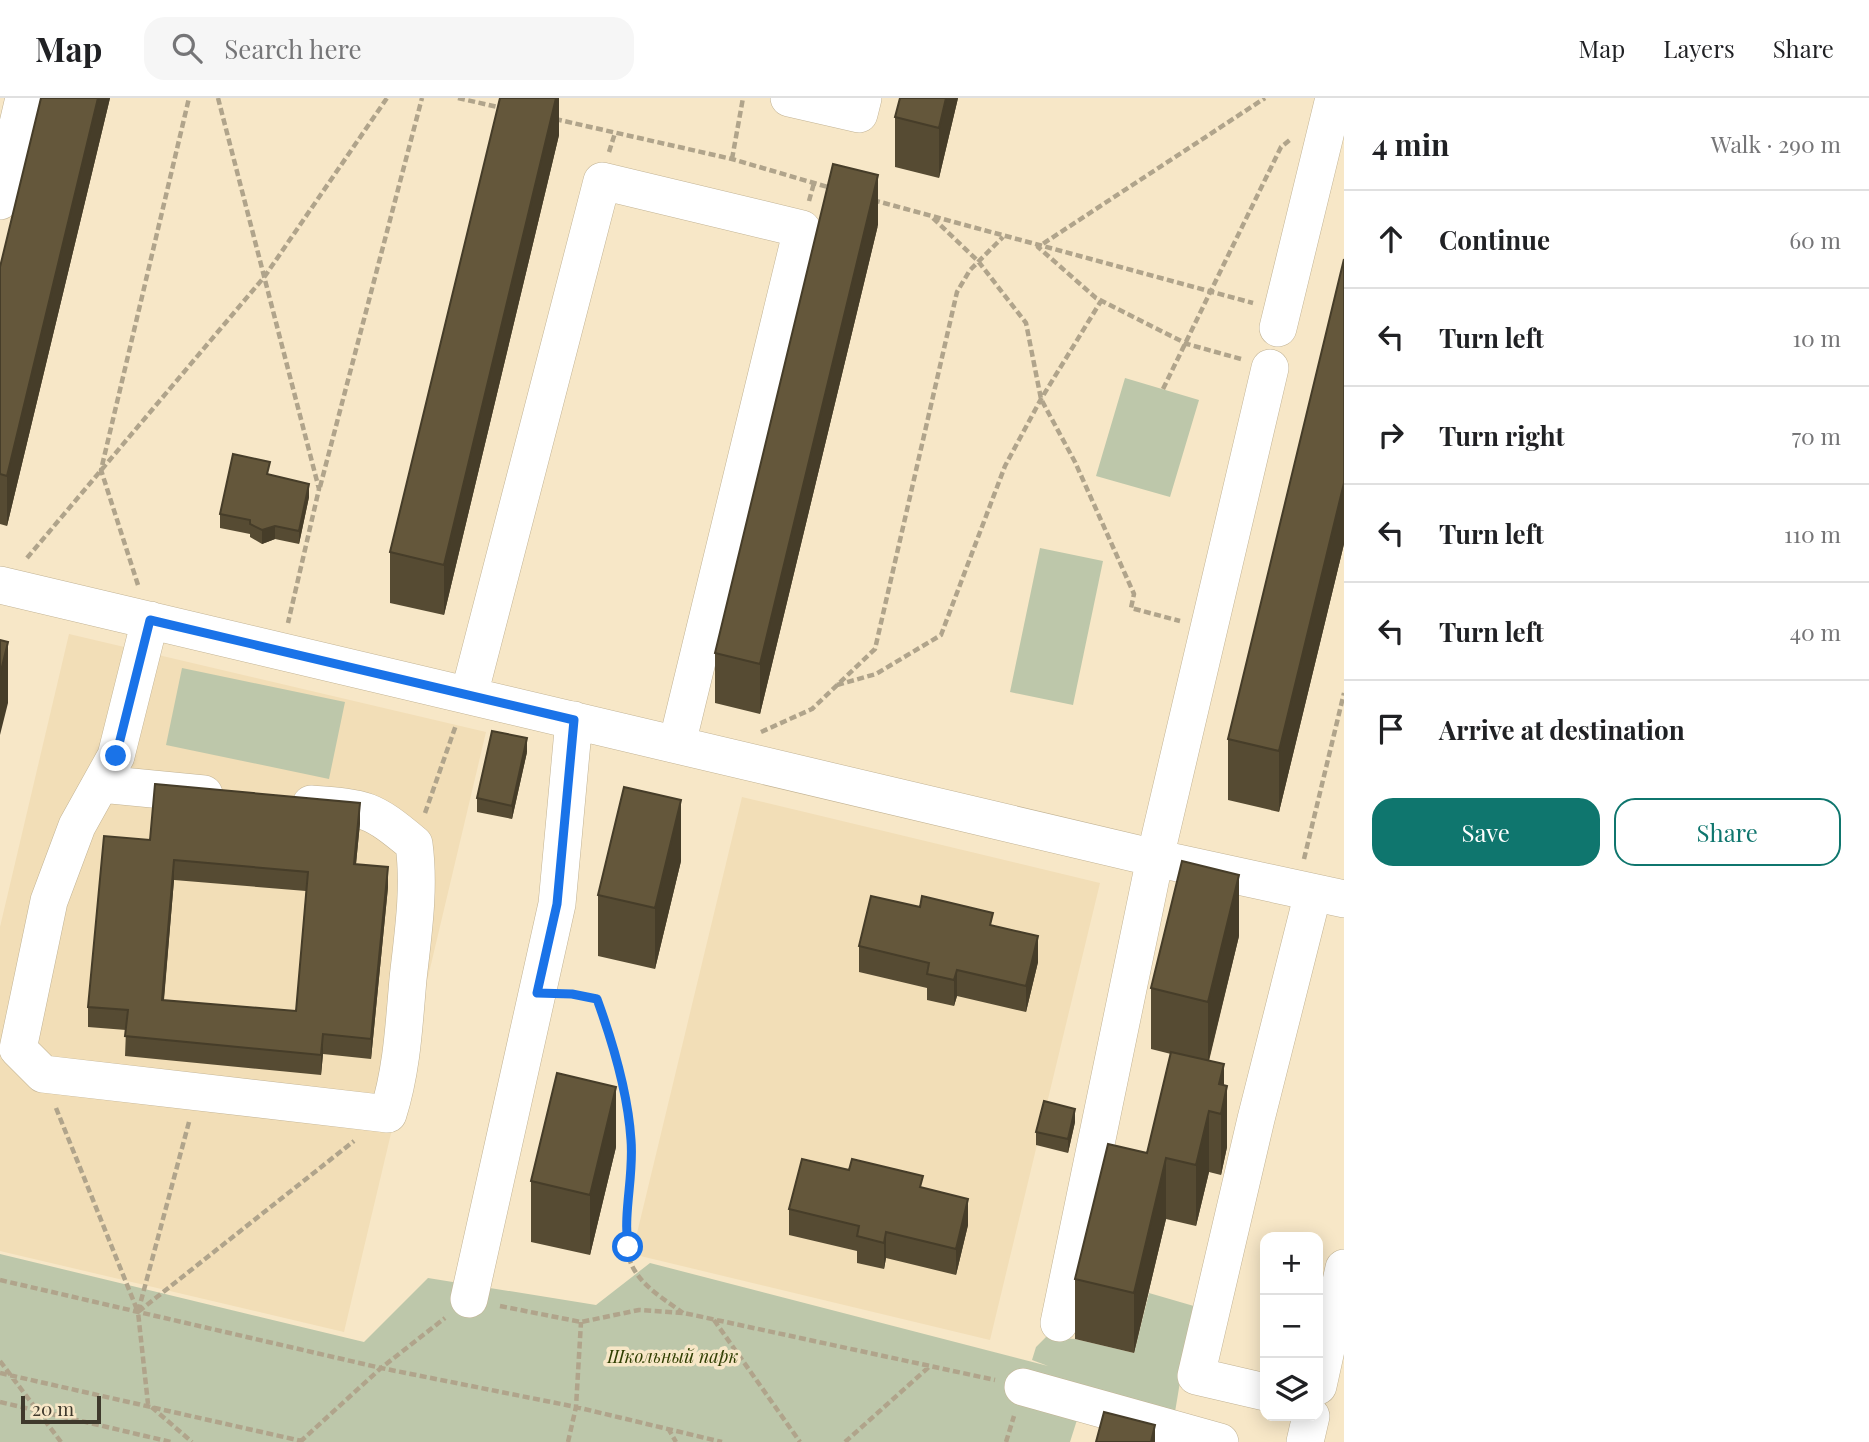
<!DOCTYPE html>
<meta charset="utf-8">
<style>
:root{--surface:#fff;--page:#f6f6f6;--text:#202124;--muted:#757577;--line:#e0e0e0;--accent:#0f766e}
body{margin:0;font-family:"Playfair Display",serif;background:var(--page);color:var(--text)}
.controls{position:absolute;right:21px;bottom:21px;display:grid;overflow:hidden;border-radius:14px;box-shadow:0 4px 18px #0003}
.controls button{width:63px;height:63px;display:grid;place-items:center;padding:0;border:0;border-bottom:2px solid var(--line);background:var(--surface);color:var(--text);font:35px sans-serif}
.scale{position:absolute;left:21px;bottom:18px;width:80px;box-sizing:border-box;padding-left:7px;border:4px solid #3f392c;border-top:0;font-size:19px;line-height:24px;white-space:nowrap;color:#3f392c;-webkit-text-stroke:5px #f7e7c7;paint-order:stroke}
.stop{position:absolute;width:21px;height:21px;margin:-16px;border:5px solid #1a73e8;border-radius:50%;background:#fff}
.stop.end{background:#1a73e8;border-color:#fff;box-shadow:0 2px 7px #0008}
.list{margin:0;padding:0;list-style:none}
h2{display:flex;justify-content:space-between;align-items:center;height:91px;margin:0;padding:0 28px;font-size:30px}
h2 small{font-size:23px;font-weight:400;color:var(--muted)}
.list li{display:grid;grid-template-columns:46px 1fr auto;gap:21px;align-items:center;box-sizing:border-box;height:98px;padding:0 28px;border-top:2px solid var(--line)}
.list b{display:block;font-size:26px;white-space:nowrap}
.list em{font-size:23px;font-style:normal;color:var(--muted)}
.actions{display:flex;gap:14px;padding:21px 28px}
.actions a{flex:1;padding:16px 0;border:2px solid var(--accent);border-radius:21px;text-align:center;font-size:24px;color:var(--accent)}
.actions .main{background:var(--accent);color:#fff}
.icon{flex:none;width:38px;height:38px;fill:none;stroke:currentColor;stroke-width:2;stroke-linecap:round;stroke-linejoin:round}
.map{position:relative;flex:none;width:1344px;height:1344px;overflow:hidden}
header{display:flex;align-items:center;gap:42px;box-sizing:border-box;height:98px;padding:0 35px;background:var(--surface);border-bottom:2px solid var(--line)}
header strong{font-size:33px}
nav{display:flex;gap:38px;margin-inline-start:auto;font-size:24px}
.search{width:490px;height:63px;background:var(--page);display:flex;align-items:center;gap:18px;box-sizing:border-box;padding:0 24px;border-radius:21px;color:var(--muted);font-size:26px}
main{display:flex}
aside{flex:1;background:var(--surface)}
.map>svg:first-child{display:block}
.built{fill:#f2deb7}
.green{fill:#bdc7aa}
.lines{fill:none;stroke-linecap:round;stroke-linejoin:round}
.minor-casing{stroke:#c2b394;stroke-width:38}
.path{stroke:#b0a48b;stroke-width:4.5;stroke-dasharray:7 3.5;stroke-linecap:butt}
.minor{stroke:#fff;stroke-width:37}
.wall{fill:#564b33;fill-rule:evenodd}
.shaded-wall{fill:#463d29}
.building{fill:#64573b;stroke:#463d29;stroke-width:2;fill-rule:evenodd}
.route{stroke:#1a73e8;stroke-width:9}
.labels{text-anchor:middle;stroke-width:7;stroke-linejoin:round;paint-order:stroke}
.park-label{font-size:18px;font-style:italic;fill:#2f3e01;stroke:#f7e7c7}
</style>
<header>
<strong>Map</strong>
<div class="search"><svg class="icon" aria-label="search" viewBox="0 0 24 24"><circle cx="10" cy="10" r="6"/><path d="M15 15l6 6"/></svg>Search here</div>
<nav><a>Map</a><a>Layers</a><a>Share</a></nav>
</header>
<main>
<div class="map">
<svg width="1344" height="1344" viewBox="0 0 1344 1344">
<rect width="100%" height="100%" fill="#f7e7c7"/>
<path class="built" d="M69 536 486 634 344 1234 0 1153V829Z
M742 699 1100 785 990 1242 632 1156Z"/>
<path class="green" d="M1125 280 1199 302 1170 399 1096 378Z
M1040 450 1103 463 1073 607 1010 594Z
M182 570 345 604 329 681 166 647Z
M0 1156 364 1244 428 1180 596 1207 650 1165 1048 1268 1032 1262 1036 1249 1046 1239 1075 1241 1134 1255 1149 1195 1211 1213 1180 1284 1172 1332 1082 1306 1070 1344H0Z"/>
<g class="lines">
<defs>
<path id="minor" d="M789 0 859 16 863 0
M0 103 24 0
M1278 230 1334 0
M0 487 1155 760 1344 801
M150 522 116 658 77 728 49 803 18 951 43 976 388 1016C402 972 404 927 408 881 413 836 420 791 414 746 371 710 366 710 311 706
M469 597 602 83 802 131 677 646
M101 686 204 696
M469 1201 557 806 574 622
M1059 1225 1155 760 1270 270
M1318 1288 1344 1170
M1023 1289 1220 1344
M1265 1294 1196 1278 1256 1021 1313 795
M1305 1344 1311 1318"/>
</defs>
<use href="#minor" class="minor-casing"/>
<path class="path" d="M218 0 319 391 288 525
M458 0 502 10
M555 21 732 61 831 90
M609 54 615 35
M732 61 743 0
M873 102 1253 205
M809 103 814 85
M933 120 978 163 1026 225 1041 301 1075 364 1134 496 1131 510 1180 523
M1241 261 1187 246 1096 200 1038 149 1265 0
M1163 291 1281 49 1291 41
M320 389 422 0
M27 460 265 178 387 0
M138 487 101 372 189 0
M837 587 876 576 941 537 1005 368 1041 301 1101 203
M761 634 812 611 875 551 957 194 970 172 1003 139
M425 715 456 627
M1304 761 1344 595
M566 896 597 901C613 945 627 994 631 1041 634 1077 614 1141 635 1173 646 1191 667 1203 683 1215
M56 1010 138 1214 354 1043
M189 1024 138 1214 148 1306 192 1344
M0 1182 381 1270 576 1309 722 1344
M500 1208 581 1224 639 1212 684 1215 995 1282
M714 1222 800 1344
M0 1263 61 1344
M0 1275 306 1344
M0 1304 171 1344
M668 1330 676 1344
M300 1344 381 1270 445 1220
M568 1344 576 1309 581 1224
M845 1344 930 1268
M1006 1344 1014 1318"/>
<use href="#minor" class="minor"/>
</g>
<path class="wall" d="M41 0H110L7 428 0 426V169Z
M559 0V37L444 517 390 505V454Z
M958 0 939 80 895 69V19Z
M878 127 760 616 715 605V555Z
M1344 161V446L1279 714 1228 702V641Z
M270 377 309 399 299 446 275 441 262 446 250 439V436L220 430V416Z
M527 654 512 721 477 714V700Z
M360 725 356 766 388 789 371 961 323 956 321 977 125 958 126 932 88 929V909L150 742ZM174 782 306 793 296 913 164 902Z
M681 763 655 871 598 858V797Z
M993 827 1038 864 1026 914 957 898 954 908 927 902V890L859 874V848Z
M1239 838 1209 963 1224 987 1227 1049 1221 1077 1209 1074 1196 1128 1166 1121 1134 1255 1075 1241V1181L1147 1055 1171 956 1151 951V890Z
M1075 1024 1068 1055 1036 1047V1034Z
M616 1049 590 1157 531 1144V1083Z
M923 1090 968 1127 956 1177 886 1160 884 1171 857 1165V1153L789 1137V1111Z"/>
<path class="shaded-wall" d="M98 0H110L7 428V378Z
M556 0H559V37L444 517V467Z
M946 0H958L939 80V30Z
M878 77V127L760 616V566Z
M1344 385V446L1279 714V653Z
M309 386V399L299 446V433Z
M275 428V441L262 446V432Z
M8 544V605L0 637V577Z
M527 640V654L512 721V708Z
M681 702V763L655 871V810Z
M360 705V725L354 786V766Z
M174 762V782L162 922V902Z
M388 769V789L371 961V941Z
M1239 777V838L1208 965V904Z
M1038 838V864L1026 914V888Z
M957 872V898L954 908V882Z
M323 936V956L321 977V957Z
M1224 966V1003L1227 988V1049L1221 1077V1016L1219 986Z
M616 989V1049L590 1157V1097Z
M1075 1011V1024L1068 1055V1041Z
M1209 1013V1074L1196 1128V1067Z
M1166 1060V1121L1134 1255V1195Z
M968 1101V1127L956 1177V1151Z
M886 1134V1160L884 1171V1145Z
M1155 1327V1344H1151Z"/>
<path class="building" d="M41 0H98L7 378 0 376V169Z
M500 0H556L444 467 390 454Z
M900 0H946L939 30 895 19Z
M833 66 878 77 760 566 715 555Z
M1344 161V385L1279 653 1228 641Z
M233 356 270 364 267 376 309 386 299 433 275 428 262 432 250 426V422L220 416Z
M0 542 8 544 0 577Z
M492 633 527 640 512 708 477 700Z
M155 686 360 705 354 766 388 769 371 941 323 936 321 957 125 938 128 912 88 909 104 738 150 742ZM174 762 308 774 296 913 162 902Z
M624 689 681 702 655 810 598 797Z
M1182 763 1239 777 1208 904 1151 890Z
M871 798 920 809 922 798 993 815 990 827 1038 838 1026 888 957 872 954 882 927 876 929 865 859 848Z
M1171 954 1224 966 1219 986 1227 988 1221 1016 1209 1013 1196 1067 1166 1060 1134 1195 1075 1181 1108 1046 1147 1055Z
M557 975 616 989 590 1097 531 1083Z
M1044 1003 1075 1011 1068 1041 1036 1034Z
M802 1061 849 1072 852 1061 923 1078 920 1089 968 1101 956 1151 886 1134 884 1145 857 1138 859 1128 789 1111Z
M1104 1314 1155 1327 1151 1344H1096Z"/>
<g class="lines">
<path class="route" d="M116 658 150 522 574 622 557 806 537 895 572 896 597 901C613 945 628 995 631 1042 634 1078 623 1113 628 1149"/>
</g>
<g class="labels">
<g class="park-label">
<text x="673" y="1265">Школьный парк</text>
</g>
</g>
</svg>
<div class="controls">
<button>+</button>
<button>−</button>
<button><svg class="icon" aria-label="layers" viewBox="0 0 24 24"><path d="M12 4l9 5-9 5-9-5zM3 14l9 5 9-5"/></svg></button>
</div>
<div class="scale">20 m</div>
<div class="stop" style="left:628px;top:1149px"></div>
<div class="stop end" style="left:116px;top:658px"></div>
</div>
<aside>
<h2>4 min<small>Walk · 290 m</small></h2>
<ul class="list">
<li><svg class="icon" aria-label="ahead" viewBox="0 0 24 24"><path d="M12 20V5M6 11l6-6 6 6"/></svg><div><b>Continue</b></div><em>60 m</em></li>
<li><svg class="icon" aria-label="left" viewBox="0 0 24 24"><path d="M17 20v-9H6M10 6l-5 5 5 5"/></svg><div><b>Turn left</b></div><em>10 m</em></li>
<li><svg class="icon" aria-label="right" viewBox="0 0 24 24"><path d="M7 20v-9h11M14 6l5 5-5 5"/></svg><div><b>Turn right</b></div><em>70 m</em></li>
<li><svg class="icon" aria-label="left" viewBox="0 0 24 24"><path d="M17 20v-9H6M10 6l-5 5 5 5"/></svg><div><b>Turn left</b></div><em>110 m</em></li>
<li><svg class="icon" aria-label="left" viewBox="0 0 24 24"><path d="M17 20v-9H6M10 6l-5 5 5 5"/></svg><div><b>Turn left</b></div><em>40 m</em></li>
<li><svg class="icon" aria-label="arrive" viewBox="0 0 24 24"><path d="M6 21V4h12l-3 4 3 4H6"/></svg><div><b>Arrive at destination</b></div></li>
</ul>
<div class="actions"><a class="main">Save</a><a>Share</a></div>
</aside>
</main>
